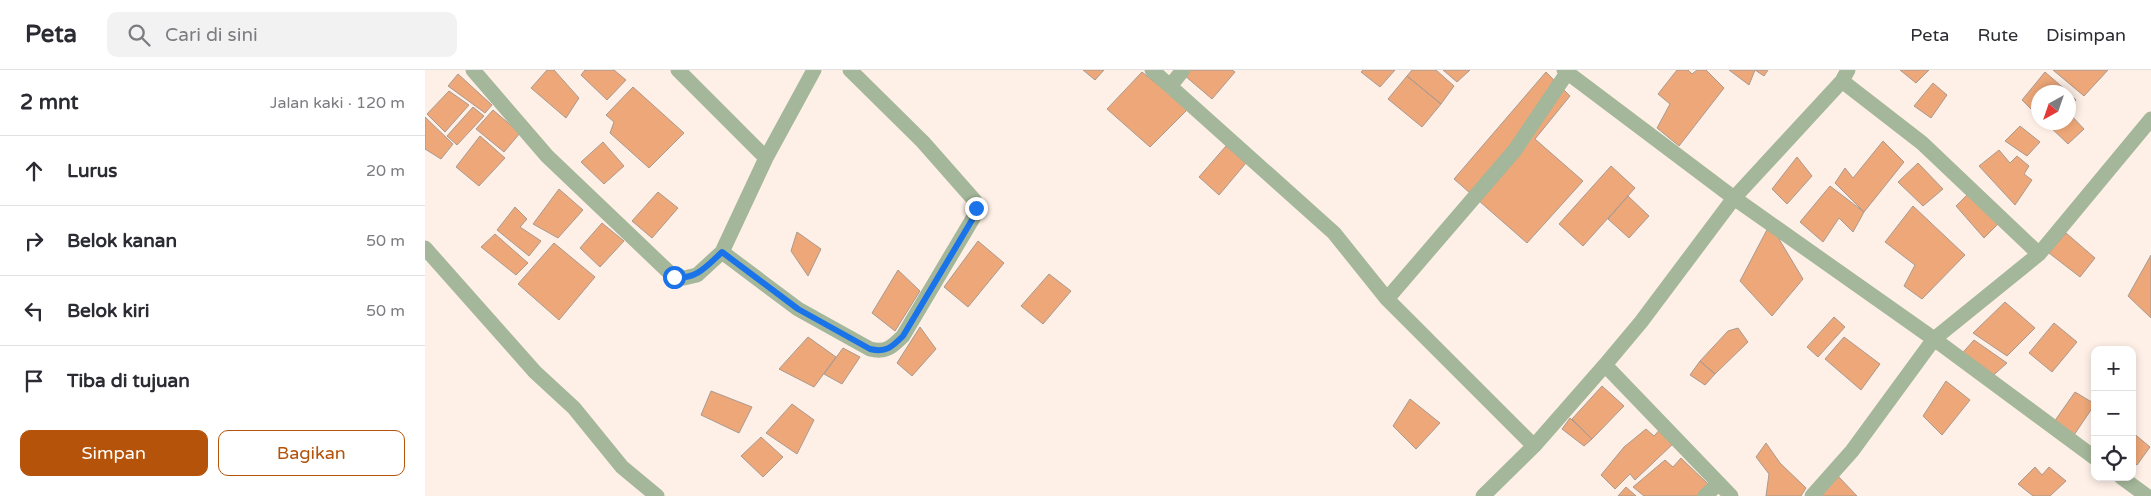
<!DOCTYPE html>
<html lang="id">
<meta charset="utf-8">
<style>
:root{--surface:#fff;--page:#f2f2f3;--text:#2b2b33;--muted:#7c7c81;--line:#e1e1e2;--accent:#b45309}
body{margin:0;font-family:"Varela Round",sans-serif;background:var(--page);color:var(--text)}
.controls{position:absolute;right:15px;bottom:15px;display:grid;overflow:hidden;border-radius:10px;box-shadow:0 2px 8px #0003}
.controls button{width:45px;height:45px;display:grid;place-items:center;padding:0;border:0;border-bottom:1px solid var(--line);background:var(--surface);color:var(--text);font:25px sans-serif}
.compass{position:absolute;left:1606px;top:15px;width:45px;height:45px;border-radius:50%;background:var(--surface);box-shadow:0 2px 8px #0003;rotate:220deg}
.stop{position:absolute;width:15px;height:15px;margin:-11px;border:4px solid #1a73e8;border-radius:50%;background:#fff}
.stop.end{background:#1a73e8;border-color:#fff;box-shadow:0 1px 5px #0008}
.list{margin:0;padding:0;list-style:none}
h2{display:flex;justify-content:space-between;align-items:center;height:65px;margin:0;padding:0 20px;font-size:21px}
h2 small{font-size:16px;font-weight:400;color:var(--muted)}
.list li{display:grid;grid-template-columns:32px 1fr auto;gap:15px;align-items:center;box-sizing:border-box;height:70px;padding:0 20px;border-top:1px solid var(--line)}
.list b{display:block;font-size:19px;white-space:nowrap}
.list em{font-size:16px;font-style:normal;color:var(--muted)}
.actions{display:flex;gap:10px;padding:15px 20px}
.actions a{flex:1;padding:11px 0;border:1px solid var(--accent);border-radius:10px;text-align:center;font-size:18px;color:var(--accent)}
.actions .main{background:var(--accent);color:#fff}
.icon{flex:none;width:28px;height:28px;fill:none;stroke:currentColor;stroke-width:2;stroke-linecap:round;stroke-linejoin:round}
.map{position:relative;flex:none;width:1726px;height:426px;overflow:hidden}
header{display:flex;align-items:center;gap:30px;box-sizing:border-box;height:70px;padding:0 25px;background:var(--surface);border-bottom:1px solid var(--line)}
header strong{font-size:24px}
nav{display:flex;gap:28px;margin-inline-start:auto;font-size:18px}
.search{width:350px;height:45px;background:var(--page);display:flex;align-items:center;gap:12px;box-sizing:border-box;padding:0 18px;border-radius:10px;color:var(--muted);font-size:19px}
main{display:flex}
aside{flex:1;background:var(--surface)}
.map>svg:first-child{display:block}
.building{fill:#eda778;stroke:#a99a90}
.lines{fill:none;stroke-linecap:round;stroke-linejoin:round}
.minor{stroke:#a4b79a;stroke-width:15}
.route{stroke:#1a73e8;stroke-width:6}
</style>
<header>
<strong>Peta</strong>
<div class="search"><svg class="icon" aria-label="search" viewBox="0 0 24 24"><circle cx="10" cy="10" r="6"/><path d="M15 15l6 6"/></svg>Cari di sini</div>
<nav><a>Peta</a><a>Rute</a><a>Disimpan</a></nav>
</header>
<main>
<aside>
<h2>2 mnt<small>Jalan kaki · 120 m</small></h2>
<ul class="list">
<li><svg class="icon" aria-label="ahead" viewBox="0 0 24 24"><path d="M12 20V5M6 11l6-6 6 6"/></svg><div><b>Lurus</b></div><em>20 m</em></li>
<li><svg class="icon" aria-label="right" viewBox="0 0 24 24"><path d="M7 20v-9h11M14 6l5 5-5 5"/></svg><div><b>Belok kanan</b></div><em>50 m</em></li>
<li><svg class="icon" aria-label="left" viewBox="0 0 24 24"><path d="M17 20v-9H6M10 6l-5 5 5 5"/></svg><div><b>Belok kiri</b></div><em>50 m</em></li>
<li><svg class="icon" aria-label="arrive" viewBox="0 0 24 24"><path d="M6 21V4h12l-3 4 3 4H6"/></svg><div><b>Tiba di tujuan</b></div></li>
</ul>
<div class="actions"><a class="main">Simpan</a><a>Bagikan</a></div>
</aside>
<div class="map">
<svg width="1726" height="426" viewBox="0 0 1726 426">
<rect width="100%" height="100%" fill="#fef0e7"/>
<path class="building" d="M122 0H129L154 28 141 48 106 18Z
M160 0H189L201 10 182 30 156 5Z
M658 0H679L670 10Z
M763 0H807L810 2 787 29 759 5Z
M938 0H970L955 17 936 2Z
M987 0H1011L1029 16 1016 34 982 6Z
M1018 0H1045L1032 12Z
M1252 0H1263L1267 4 1272 0H1281L1299 18 1254 76 1232 58 1245 34 1233 24Z
M1304 0H1343L1339 6 1330 0 1324 15Z
M1475 0H1504L1491 13Z
M1628 0H1683L1659 26Z
M717 2 763 39 725 77 682 39Z
M1121 2 1145 26 1110 69 1158 111 1102 173 1029 109Z
M1620 2 1643 22H1614V47L1597 30Z
M33 4 67 35 60 43 23 16Z
M982 6 1016 34 997 57 963 29Z
M1508 13 1522 25 1506 48 1489 36Z
M208 17 259 63 224 98 185 63 189 52 181 45Z
M24 21 44 35 20 62 2 44Z
M1644 23 1651 30 1644 37Z
M48 37 59 46 32 75 22 66Z
M68 40 95 63 79 82 51 59Z
M1644 43 1659 59 1643 74 1620 52H1644Z
M0 47 28 74 16 89 0 79Z
M1595 56 1615 72 1602 86 1580 71Z
M55 66 80 88 54 116 31 97Z
M1458 71 1479 92 1439 142 1410 113 1420 98 1428 108Z
M178 72 199 96 179 114 156 92Z
M801 76 821 93 794 125 774 107Z
M1574 80 1585 93 1592 86 1604 96 1599 104 1607 110 1590 135 1554 96Z
M1372 87 1387 106 1362 134 1347 119Z
M1493 93 1518 119 1498 136 1473 112Z
M1186 96 1210 118 1158 176 1134 154Z
M1405 116 1439 142 1428 162 1414 148 1398 172 1375 152Z
M134 119 158 140 133 168 108 154Z
M233 122 253 138 227 168 207 151Z
M1543 124 1574 153 1559 168 1531 136Z
M1203 126 1224 146 1204 168 1183 149Z
M1488 136 1540 185 1497 229 1479 216 1490 195 1460 172Z
M90 137 102 149 95 157 116 171 104 186 72 160Z
M177 153 199 171 175 197 155 178Z
M1345 154 1378 209 1347 246 1315 211Z
M372 162 396 179 383 206 366 181Z
M1641 163 1670 188 1655 207 1624 183Z
M70 164 103 193 91 205 56 177Z
M553 171 579 193 543 237 519 217Z
M129 173 170 207 134 250 93 214Z
M1726 185V248L1703 226Z
M473 200 495 221 470 261 447 243Z
M624 204 646 221 618 254 596 236Z
M1580 232 1610 258 1582 286 1548 263Z
M1409 247 1420 257 1393 287 1382 277Z
M1629 253 1652 272 1627 302 1604 283Z
M495 257 511 279 487 306 472 293Z
M1313 258 1323 272 1290 304 1275 291 1303 261Z
M383 267 411 287 389 317 354 299Z
M1419 267 1455 294 1436 320 1400 289Z
M1549 270 1582 293 1562 311 1532 289Z
M418 278 435 287 417 314 399 304Z
M1275 291 1290 304 1280 315 1265 305Z
M1521 311 1545 330 1517 365 1498 346Z
M1177 316 1199 336 1167 369 1147 349Z
M286 321 327 337 314 363 276 345Z
M1650 322 1670 334 1649 365 1629 352Z
M985 329 1015 353 991 379 968 356Z
M367 334 389 350 372 384 341 363Z
M1145 348 1167 369 1159 376 1137 359Z
M1238 356 1250 372 1210 410 1205 404 1190 419 1176 405 1199 377 1221 359 1229 366Z
M1707 362 1725 377 1712 395 1707 391Z
M336 367 358 387 338 407 316 386Z
M1341 373 1355 393 1381 418 1376 426H1341L1344 404 1331 387Z
M1256 388 1284 415 1273 426H1219L1208 417 1240 390 1248 397Z
M1610 397 1617 405 1624 397 1641 411 1625 426H1608L1593 414Z
M1412 405 1432 426H1394Z
M1201 417 1211 426H1193Z"/>
<g class="lines">
<path class="minor" d="M48 0 122 86 249 207 259 208 272 205 297 182 341 88 389 0
M253 0 341 88
M727 0 909 163 962 229 1109 376
M1139 0 1309 128 1509 269 1670 388
M1417 11 1497 73 1614 184
M746 15 758 0
M0 178 110 302 149 338 197 397 232 426
M297 182 373 239 445 279C461 283 467 277 478 266L547 150 551 143 550 131 498 72 425 0
M962 229 1090 80 1144 0
M1696 407 1722 426
M1058 426 1109 376 1180 295
M1280 426 1293 414
M1306 426 1180 295 1216 252 1309 128 1417 11 1423 0
M1387 426 1427 381 1509 269 1614 184 1726 49"/>
</g>
<g class="lines">
<path class="route" d="M249 207C271 210 282 196 297 182L373 239 445 279C461 283 467 277 478 266L547 150 551 138"/>
</g>
</svg>
<div class="controls">
<button>+</button>
<button>−</button>
<button><svg class="icon" aria-label="locate" viewBox="0 0 24 24"><circle cx="12" cy="12" r="6"/><path d="M12 2v4M12 18v4M2 12h4M18 12h4"/></svg></button>
</div>
<svg class="compass" viewBox="-18 -18 36 36"><path d="M0-13l5 13h-10z" fill="#e53935"/><path d="M0 13l5-13h-10z" fill="#7c7c81"/></svg>
<div class="stop" style="left:249px;top:207px"></div>
<div class="stop end" style="left:551px;top:138px"></div>
</div>
</main>
